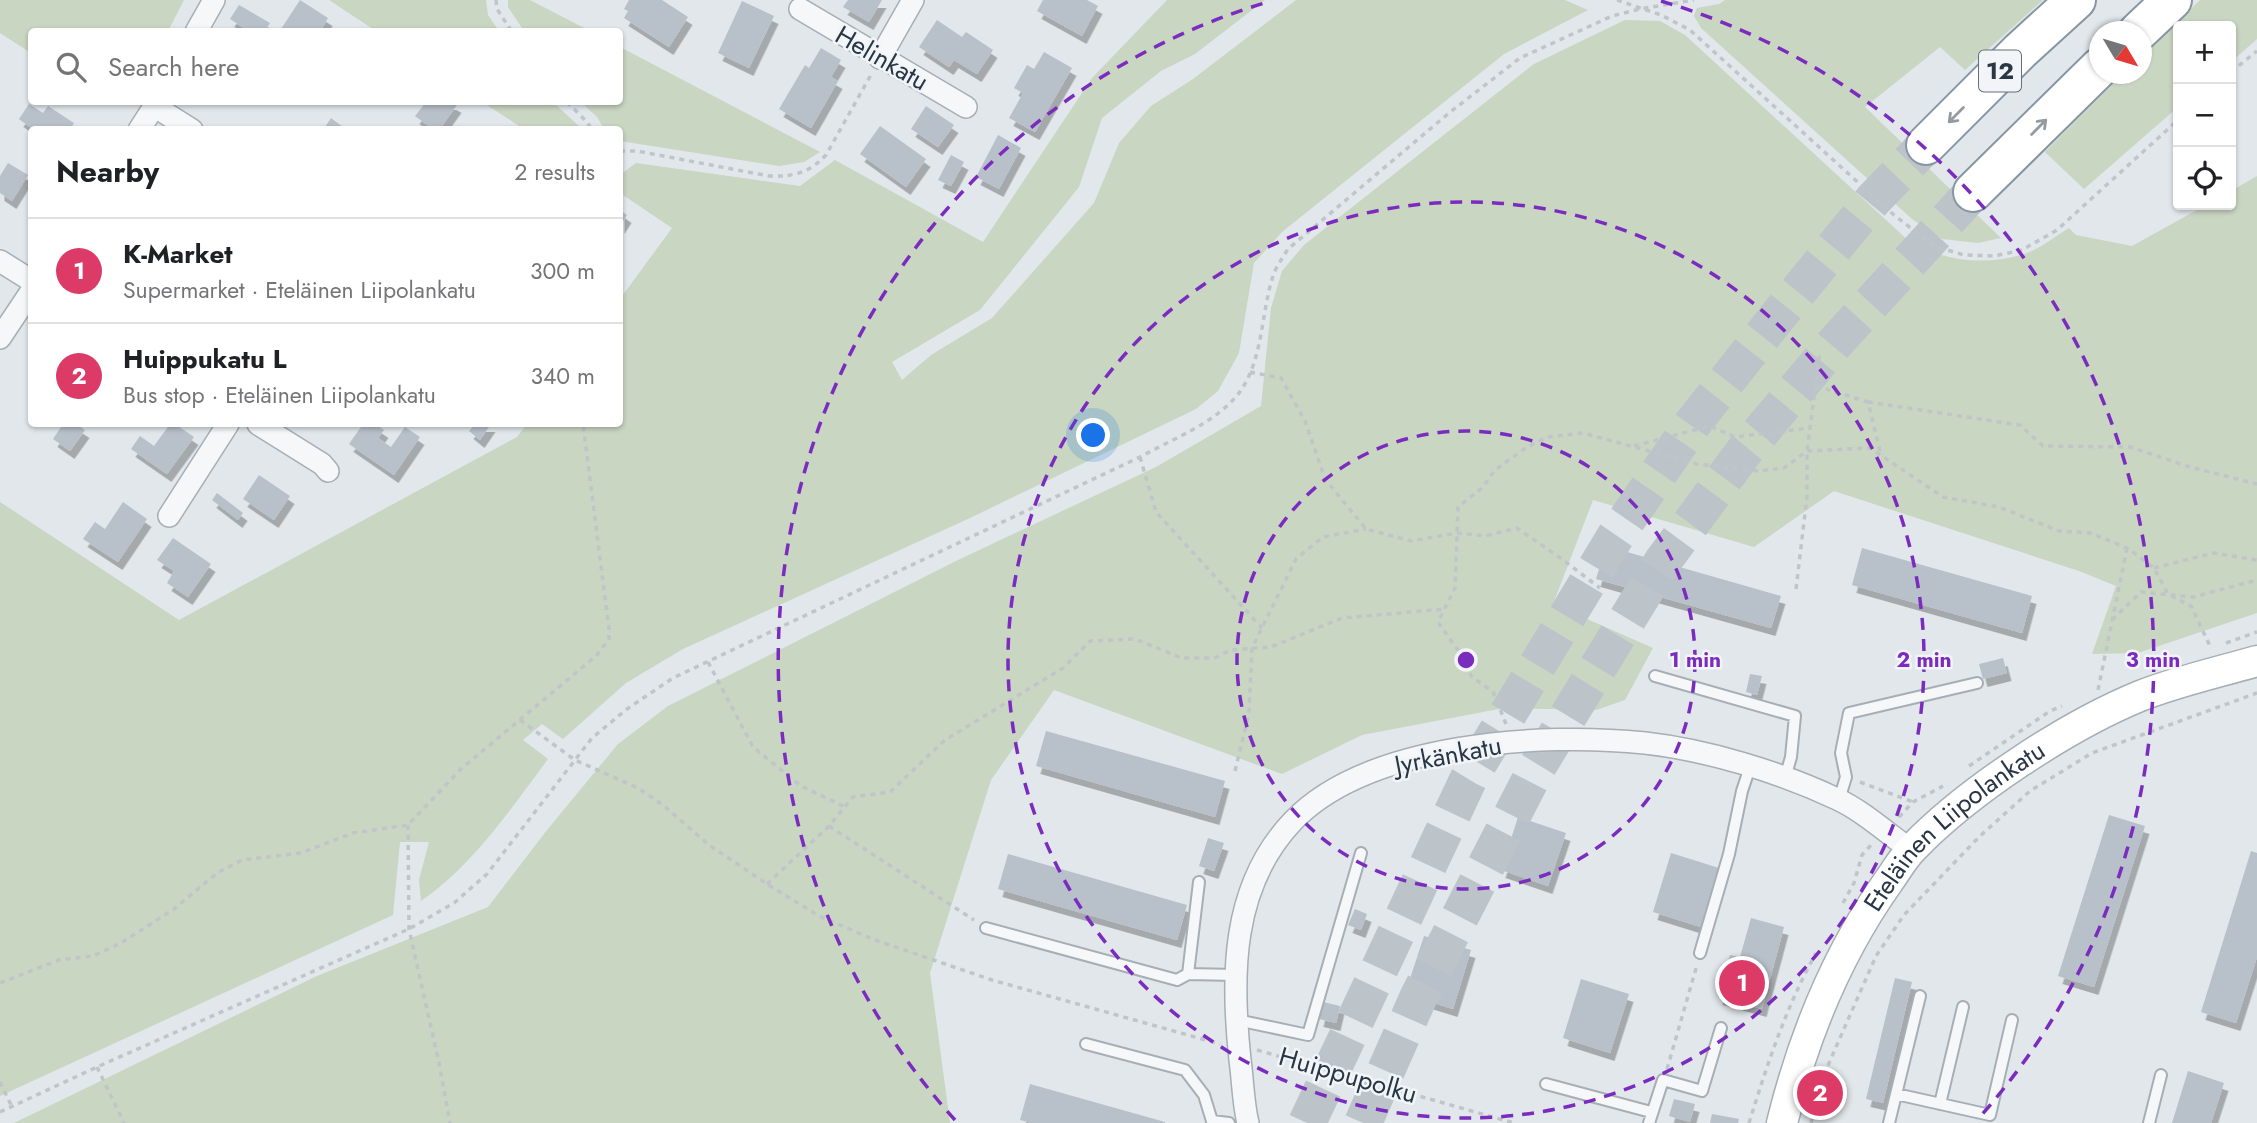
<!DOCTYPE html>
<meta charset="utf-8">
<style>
:root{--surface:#fff;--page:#f6f6f6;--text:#202124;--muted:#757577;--line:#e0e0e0;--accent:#db3b66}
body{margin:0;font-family:Jost,sans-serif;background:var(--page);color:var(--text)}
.controls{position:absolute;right:21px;top:21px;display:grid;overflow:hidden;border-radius:7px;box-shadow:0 2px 5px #0004}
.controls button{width:63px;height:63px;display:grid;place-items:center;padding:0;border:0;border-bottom:2px solid var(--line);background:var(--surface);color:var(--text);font:35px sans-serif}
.compass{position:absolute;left:2089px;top:21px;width:63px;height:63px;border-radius:50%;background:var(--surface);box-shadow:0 2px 5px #0004;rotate:128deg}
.you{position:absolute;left:1094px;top:436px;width:24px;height:24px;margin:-18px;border:5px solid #fff;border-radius:50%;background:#1a73e8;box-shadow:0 0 0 10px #1a73e833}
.badge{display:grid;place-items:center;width:46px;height:46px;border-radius:50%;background:var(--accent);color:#fff;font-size:23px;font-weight:700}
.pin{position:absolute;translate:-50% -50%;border:4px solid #fff;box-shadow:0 2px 7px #0006}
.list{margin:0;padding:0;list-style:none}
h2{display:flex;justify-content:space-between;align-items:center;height:91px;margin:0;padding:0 28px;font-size:30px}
h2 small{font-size:23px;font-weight:400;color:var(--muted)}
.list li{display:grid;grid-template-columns:46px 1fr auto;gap:21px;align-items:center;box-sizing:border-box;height:105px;padding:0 28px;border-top:2px solid var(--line)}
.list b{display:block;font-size:26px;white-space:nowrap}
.list p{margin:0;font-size:23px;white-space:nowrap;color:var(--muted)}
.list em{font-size:23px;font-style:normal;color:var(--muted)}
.icon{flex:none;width:38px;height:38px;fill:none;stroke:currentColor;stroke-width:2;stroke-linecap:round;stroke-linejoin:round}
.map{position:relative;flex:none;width:2257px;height:1123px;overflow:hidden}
.search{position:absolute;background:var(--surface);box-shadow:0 2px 5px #0004;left:28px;top:28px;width:595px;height:77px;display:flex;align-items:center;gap:18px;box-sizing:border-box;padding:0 24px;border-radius:7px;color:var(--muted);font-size:26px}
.panel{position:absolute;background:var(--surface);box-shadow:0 2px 5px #0004;left:28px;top:126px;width:595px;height:301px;border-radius:7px}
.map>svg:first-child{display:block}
.green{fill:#c9d6c2}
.building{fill:#b8c0ca;filter:url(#shadow)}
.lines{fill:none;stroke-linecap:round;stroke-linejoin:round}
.highway-tunnel{stroke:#bcc4ca;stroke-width:38;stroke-dasharray:38 19;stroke-linecap:butt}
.lane-casing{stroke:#a6aeb6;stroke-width:14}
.street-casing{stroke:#a6aeb6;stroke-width:24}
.secondary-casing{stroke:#a6aeb6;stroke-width:33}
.highway-casing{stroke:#8796a4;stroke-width:42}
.path{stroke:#c0c5ca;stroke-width:3.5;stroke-dasharray:5 5;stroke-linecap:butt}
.lane{stroke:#f5f7f9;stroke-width:10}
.street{stroke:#f5f7f9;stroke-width:21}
.secondary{stroke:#fff;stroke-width:30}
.highway{stroke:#fff;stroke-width:38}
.oneway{stroke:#949aa2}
.ring{fill:none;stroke:#7b2cbf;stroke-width:3.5;stroke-dasharray:12 9}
.labels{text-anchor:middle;stroke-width:5;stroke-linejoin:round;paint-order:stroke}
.shield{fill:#f2f5f8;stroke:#656f7b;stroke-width:2}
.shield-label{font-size:24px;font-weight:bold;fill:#283645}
.street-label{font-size:26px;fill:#283645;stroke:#f2f5f8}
.centre{fill:#7b2cbf;stroke:#f2f5f8;stroke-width:3.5}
.ring-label{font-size:21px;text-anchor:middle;font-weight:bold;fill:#7b2cbf;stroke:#f2f5f8;stroke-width:5;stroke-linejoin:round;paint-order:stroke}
</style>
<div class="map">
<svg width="2257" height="1123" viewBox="0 0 2257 1123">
<defs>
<filter id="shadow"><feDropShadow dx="4.5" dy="8" stdDeviation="0" flood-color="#0004"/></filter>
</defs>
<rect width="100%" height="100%" fill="#e1e7eb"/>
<path class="green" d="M0 0H184L168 31 32 32 31 53 0 33Z
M329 0H486L488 15 499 31H376Z
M508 0H530L590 31H524L508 7Z
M1167 0H1265L1195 54 1161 71 1102 118 1079 187 980 310 892 362 902 380 931 355 992 318 1094 203 1119 143 1151 106 1193 79 1296 0H1565L1588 10 1504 54 1282 232 1254 263 1239 353 1218 391 1196 409 970 518 683 649 626 683 563 739 542 724 523 740 548 759C510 810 474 864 421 901L419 880 429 842H400L393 915 0 1096V502L179 620 517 437 527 424H620V299L672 228 620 193V175L636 163 800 186 835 160 983 242 1092 78Z
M1725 0H2043L1965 70 1940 47 1865 107 2001 238 1978 243 1942 239 1912 219 1701 28 1694 16 1697 8 1719 4Z
M2200 0H2257V39L2231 62V26H2178V107L2084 189 2045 152 2123 74H2142V56Z
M1625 20 1660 21 1685 35 1911 243C1947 262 1988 266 2027 253 2041 248 2056 236 2069 228L2076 235 2132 246 2206 205H2231V191L2257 176V613L2138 653 2092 654 2116 586 2079 571 1834 491 1754 547 1593 500 1553 604 1653 648 1625 700 1596 710 1504 708 1362 735 1282 774 1054 690 991 780 930 973 950 1123H14L317 976 488 907 547 830 618 744 668 706 958 560 1156 467 1261 406 1271 308 1282 271 1304 245 1534 64Z
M620 47 820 152 804 162 779 166 620 141V130L604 129 597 117 581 102H620Z
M482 102H553L582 129H524Z"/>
<path class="building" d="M300 0 328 18 320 32H285L281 29Z
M629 0H662L688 17 669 47 624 18 628 11 624 9Z
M848 0H882L869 22 843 7Z
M1043 0H1087L1098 6 1082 36 1037 11Z
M742 1 774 16 749 68 718 53Z
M239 5 270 23 264 32H250L230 19Z
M937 20 962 37 966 32 993 50 977 74 954 60 949 67 919 47Z
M821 48 841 60 831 77 838 81 811 128 779 109 805 65 809 68Z
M1044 52 1072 68 1035 132 1009 118 1023 93 1014 88 1027 65 1034 69Z
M426 102H452L457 105 439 130H434L415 116Z
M29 104 43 113 48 106 74 123 70 130H34L19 119Z
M926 106 954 125 938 147 911 129Z
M331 118 347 130H323Z
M880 126 926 159 906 187 860 154Z
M998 135 1021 148 999 189 976 177Z
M951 155 964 162 951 186 938 180Z
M8 163 28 175 12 201 0 193V176Z
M620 210 627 215 620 226Z
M63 424H76L85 430 70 451 53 439Z
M170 424H175L194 437 167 474 131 449 140 436 154 446Z
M363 424H375L384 430 378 438 391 447 405 427 420 437 394 475 349 444Z
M475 424H491L480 440 469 431Z
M259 475 290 496 274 520 243 499Z
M217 493 243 513 238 520 212 500Z
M123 502 147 519 118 562 83 539 95 522 105 529Z
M173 538 211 564 188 597 167 583 174 571 157 560Z
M1606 546 1781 596 1771 628 1596 579Z
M1862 548 2032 596 2022 633 1852 585Z
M2003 658 2007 673 1983 679 1979 664Z
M1750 674 1762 676 1757 695 1746 692Z
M1046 731 1225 781 1215 817 1036 766Z
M2109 815 2145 826 2094 987 2058 976Z
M1518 817 1566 833 1548 886 1501 870Z
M1208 838 1224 843 1214 871 1199 866Z
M2251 851 2257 853V957L2236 1023 2201 1012Z
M1671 853 1719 868 1701 927 1653 912Z
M1008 854 1187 905 1177 940 998 889Z
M1355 909 1367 914 1361 930 1348 925Z
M1751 918 1784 927 1762 1009 1718 997 1730 955 1740 957Z
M1424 936 1471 950 1453 1009 1405 994Z
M1895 978 1912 982 1883 1103 1866 1099Z
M1581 979 1629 994 1610 1053 1563 1038Z
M1323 1002 1340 1006 1336 1023 1319 1019Z
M2188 1071 2224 1083 2211 1123H2172Z
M1030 1084 1165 1122V1123H1032L1020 1120Z
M1674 1099 1695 1104 1690 1122 1669 1116Z
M1712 1114 1739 1119 1738 1123H1710Z"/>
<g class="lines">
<path class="highway-tunnel" d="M1307 1123 1468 780 1615 537 1693 423 1786 306 1873 200 1926 145
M1363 1123 1418 998 1537 767 1663 561 1743 453 1835 343 1973 192"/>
<defs>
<path id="lane" d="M1655 676 1795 716 1791 757 1785 778
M1839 800 1846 777 1841 753 1849 713 1977 683
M986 928 1177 980 1188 974 1235 975
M1700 953 1729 854 1742 791 1750 767
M1188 974 1199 882
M1237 1020 1308 1035 1361 853
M1086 1044 1185 1070 1204 1095 1212 1121 1229 1123
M1546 1084 1651 1112
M1896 1094 1990 1115 2012 1020
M1940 1104 1963 1007
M1649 1123 1663 1080 1702 1091 1721 1028
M1889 1123 1920 996
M2149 1123 2161 1075"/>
<path id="street" d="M800 9 966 107
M196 32 214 0
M880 58 913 0
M154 106 192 130
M139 130 157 102
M0 261 32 281
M0 338 32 290
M258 424 322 464 328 471
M169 516 228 424
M1248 1123C1243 1103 1243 1081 1240 1060 1231 976 1231 886 1293 821 1368 743 1542 732 1645 743 1707 750 1780 772 1837 799 1863 811 1887 833 1911 850"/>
<g id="secondary">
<path id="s1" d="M1782 1123C1803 1038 1837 954 1888 882 1896 871 1903 858 1913 848 1968 791 2067 726 2140 696 2178 681 2219 672 2257 661"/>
</g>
<path id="highway" d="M2138 32 2172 0
M1926 145 2020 51 2076 0
M1973 192 2100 67"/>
</defs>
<use href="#lane" class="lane-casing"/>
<use href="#street" class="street-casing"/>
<use href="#secondary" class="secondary-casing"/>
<use href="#highway" class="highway-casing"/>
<path class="path" d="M496 0 497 9 512 32
M1617 0 1661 15 1690 30 1894 215 1934 246 1964 255 1994 256 2022 250 2057 230 2178 120
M2231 72 2257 51
M567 102 587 122 592 130
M620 151H637L769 176C793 177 809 173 826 155L872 73
M1250 372 1281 378 1305 421 1325 479 1366 529 1411 541 1457 533 1485 536 1517 528 1559 557 1600 588
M1816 386 1868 402 1881 455
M1868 402 2020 425 2043 446 2130 447 2190 467 2257 484
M1634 446 1710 426 1735 437 1810 428
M1140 457 1156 512 1262 628
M2154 568 2213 553 2257 560
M1796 589 1807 497V451L1820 351
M2112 620 2141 592 2193 597 2257 580
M2226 643 2257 632
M708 662 753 747 801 786 845 807
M2098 690 2127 548
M520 720 575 760 638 788 663 805 709 845 767 884 819 916 875 940 992 980 1220 1044
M1506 724 1493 692 1471 676 1467 663 1438 622 1455 588 1458 507 1483 487 1495 470 1524 449 1547 437 1583 433 1697 464 1758 471 1784 468 1807 451 1870 448 1943 497 1999 507 2059 531 2091 533 2129 549 2154 568 2168 594 2191 606 2211 648
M1969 766 2050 711 2062 706
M1235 771 1249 713 1252 648 1296 559 1323 537 1366 529
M1860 782 1913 802
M1899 817 1913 802 1943 786
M408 825 409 929 439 1063 450 1123
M829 826 974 920
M767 884 829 826 853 797 890 792 945 740 1063 668 1090 641 1135 639 1182 658H1214L1231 650 1271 647 1342 618 1444 609
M1843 903 1854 883 1862 855 1871 845
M0 983 59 960 93 956 121 943 174 909 217 873 242 860 301 853 353 833 408 825 461 769 596 656 609 639V629L583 424
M1257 1050 1514 1123
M97 1067 124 1123
M1667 1069 1697 965
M0 1082 12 1107
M0 1112 97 1067 409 929 454 903 487 874 592 738 627 709 673 678 1140 457C1169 441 1205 427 1229 404 1265 371 1259 316 1274 273 1278 264 1283 257 1288 249L1449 113 1520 58 1612 16 1640 9 1694 0
M1749 1123C1767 1065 1786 1007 1816 953
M1811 1123 1829 1063 1876 956 1904 915 1979 837 2030 791 2092 753 2257 693"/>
<use href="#lane" class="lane"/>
<use href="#street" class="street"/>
<use href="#secondary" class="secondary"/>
<use href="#highway" class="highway"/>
</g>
<defs><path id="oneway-shaft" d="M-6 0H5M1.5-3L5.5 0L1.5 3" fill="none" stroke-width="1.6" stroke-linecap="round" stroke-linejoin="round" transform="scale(1.75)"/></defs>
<g class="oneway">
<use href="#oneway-shaft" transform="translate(1956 115) rotate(135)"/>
<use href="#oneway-shaft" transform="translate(2039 127) rotate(-45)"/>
</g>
<g class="ring">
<circle cx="1466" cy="660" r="229"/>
<circle cx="1466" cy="660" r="458"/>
<path d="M955 1120A687 687 0 0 1 1271 1M1661 1A687 687 0 0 1 1977 1120"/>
</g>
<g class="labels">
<rect class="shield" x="1979" y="50.5" width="42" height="41" rx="5"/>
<g class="shield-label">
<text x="2000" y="79">12</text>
</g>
<g class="street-label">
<text transform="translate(882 58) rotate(30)" y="9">Helinkatu</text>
<text transform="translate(1448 755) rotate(-11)" y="9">Jyrkänkatu</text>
<text dy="9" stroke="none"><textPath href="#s1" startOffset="352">Eteläinen Liipolankatu</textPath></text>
<text transform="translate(1348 1075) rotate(16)" y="9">Huippupolku</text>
</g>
</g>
<circle cx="1466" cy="660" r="10" class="centre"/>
<g class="ring-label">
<text x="1695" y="667">1 min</text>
<text x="1924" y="667">2 min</text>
<text x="2153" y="667">3 min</text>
</g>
</svg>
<div class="controls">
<button>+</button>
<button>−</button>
<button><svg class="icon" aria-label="locate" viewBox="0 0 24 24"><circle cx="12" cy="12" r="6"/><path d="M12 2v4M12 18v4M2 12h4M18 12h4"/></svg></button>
</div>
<svg class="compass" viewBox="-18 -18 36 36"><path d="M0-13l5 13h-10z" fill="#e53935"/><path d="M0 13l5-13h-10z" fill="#757577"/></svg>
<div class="you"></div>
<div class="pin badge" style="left:1742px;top:983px">1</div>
<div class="pin badge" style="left:1820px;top:1093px">2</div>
<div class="search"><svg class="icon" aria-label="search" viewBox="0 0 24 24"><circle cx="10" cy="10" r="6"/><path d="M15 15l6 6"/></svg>Search here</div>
<section class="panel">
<h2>Nearby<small>2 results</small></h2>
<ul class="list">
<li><span class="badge">1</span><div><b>K-Market</b><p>Supermarket · Eteläinen Liipolankatu</p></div><em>300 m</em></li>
<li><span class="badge">2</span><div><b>Huippukatu L</b><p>Bus stop · Eteläinen Liipolankatu</p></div><em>340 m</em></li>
</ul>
</section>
</div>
